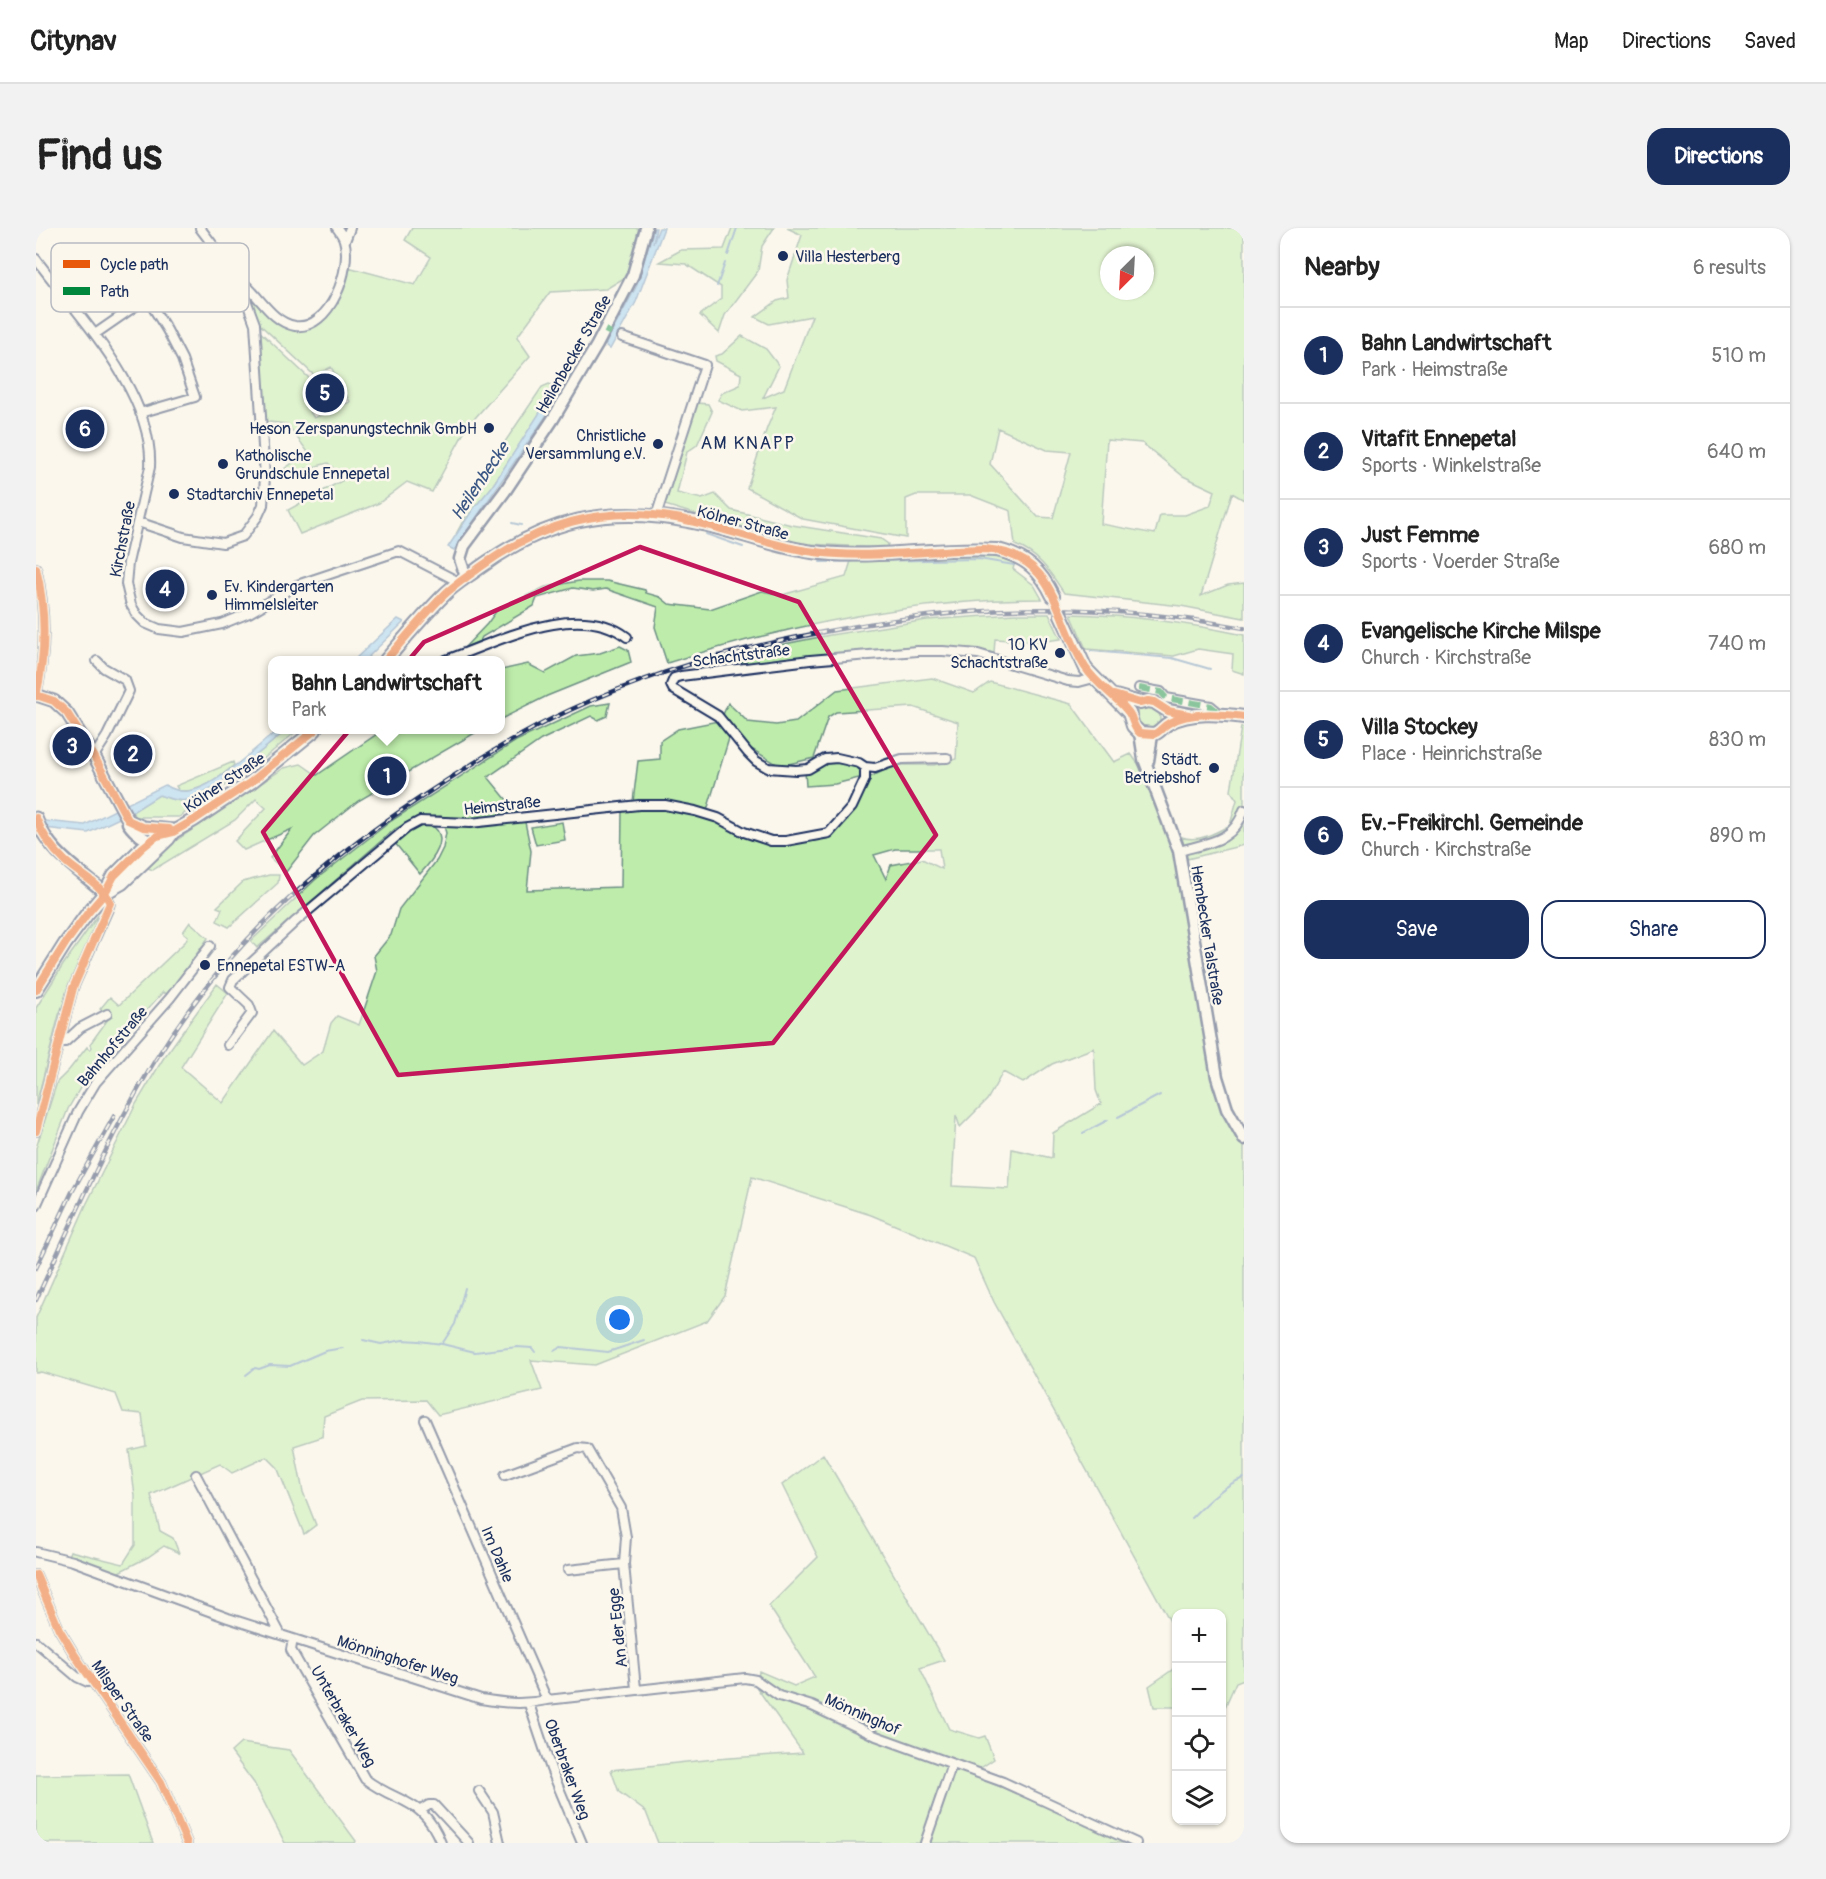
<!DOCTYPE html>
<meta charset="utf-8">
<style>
:root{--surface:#fff;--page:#f2f2f2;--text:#222;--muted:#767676;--line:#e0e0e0;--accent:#1b2f5e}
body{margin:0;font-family:Pangolin,sans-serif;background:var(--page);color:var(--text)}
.controls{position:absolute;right:18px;bottom:18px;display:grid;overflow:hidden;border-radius:12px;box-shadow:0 2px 4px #0004}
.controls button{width:54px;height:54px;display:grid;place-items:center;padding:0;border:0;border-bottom:2px solid var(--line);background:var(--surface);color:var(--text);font:30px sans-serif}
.compass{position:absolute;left:1064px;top:18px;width:54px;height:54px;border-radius:50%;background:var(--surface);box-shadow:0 2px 4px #0004;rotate:204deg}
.you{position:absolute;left:584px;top:1092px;width:21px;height:21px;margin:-15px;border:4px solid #fff;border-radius:50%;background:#1a73e8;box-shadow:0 0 0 9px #1a73e833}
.badge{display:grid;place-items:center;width:39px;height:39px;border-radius:50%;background:var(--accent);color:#fff;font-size:20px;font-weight:700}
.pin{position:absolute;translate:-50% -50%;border:3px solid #fff;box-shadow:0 2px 6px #0006}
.popup{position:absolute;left:232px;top:428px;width:237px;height:78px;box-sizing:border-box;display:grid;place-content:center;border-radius:12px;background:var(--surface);filter:drop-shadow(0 2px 4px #0005);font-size:20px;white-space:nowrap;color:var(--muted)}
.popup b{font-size:22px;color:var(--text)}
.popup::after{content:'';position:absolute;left:50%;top:100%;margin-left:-12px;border:12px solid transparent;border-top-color:var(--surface)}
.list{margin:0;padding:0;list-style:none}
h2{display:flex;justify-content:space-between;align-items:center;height:78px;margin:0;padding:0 24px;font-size:26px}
h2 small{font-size:20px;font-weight:400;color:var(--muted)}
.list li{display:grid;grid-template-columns:39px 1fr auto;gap:18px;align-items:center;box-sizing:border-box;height:96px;padding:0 24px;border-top:2px solid var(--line)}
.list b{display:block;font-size:22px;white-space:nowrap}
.list p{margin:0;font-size:20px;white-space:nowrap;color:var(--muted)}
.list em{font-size:20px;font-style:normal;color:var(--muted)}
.actions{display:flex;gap:12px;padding:18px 24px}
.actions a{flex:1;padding:14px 0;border:2px solid var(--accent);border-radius:18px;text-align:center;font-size:21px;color:var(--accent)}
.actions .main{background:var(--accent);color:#fff}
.icon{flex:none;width:33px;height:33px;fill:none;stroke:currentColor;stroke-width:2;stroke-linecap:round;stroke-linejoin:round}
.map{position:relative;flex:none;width:1208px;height:1615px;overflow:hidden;border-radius:18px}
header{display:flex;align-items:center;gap:36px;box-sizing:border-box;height:84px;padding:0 30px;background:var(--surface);border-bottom:2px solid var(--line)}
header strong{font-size:28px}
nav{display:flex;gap:33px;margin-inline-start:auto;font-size:21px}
.intro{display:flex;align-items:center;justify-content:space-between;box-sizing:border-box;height:144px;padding:0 36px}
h1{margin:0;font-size:42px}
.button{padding:15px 27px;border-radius:18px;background:var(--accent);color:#fff;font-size:21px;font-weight:700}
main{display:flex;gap:36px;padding:0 36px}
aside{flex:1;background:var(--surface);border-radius:18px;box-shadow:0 2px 4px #0004}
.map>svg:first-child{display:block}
.green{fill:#beedab;stroke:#6c8e84;stroke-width:1.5;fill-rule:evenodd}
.water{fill:#96ccf5;stroke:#658db9;stroke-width:1.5}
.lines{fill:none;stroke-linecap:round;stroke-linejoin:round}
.stream{stroke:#658db9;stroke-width:2}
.primary-tunnel{stroke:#cecfd0;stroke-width:12;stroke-dasharray:12 6;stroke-linecap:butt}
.street-casing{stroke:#1b2f5e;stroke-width:12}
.secondary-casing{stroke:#1b2f5e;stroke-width:15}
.primary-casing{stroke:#1b2f5e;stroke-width:16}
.street{stroke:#fbf7ec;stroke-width:8}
.secondary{stroke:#fbf7ec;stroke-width:10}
.primary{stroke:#fbf7ec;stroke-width:12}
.rail-casing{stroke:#1b2f5e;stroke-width:4.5}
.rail{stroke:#fbf7ec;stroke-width:2;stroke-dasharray:7;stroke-linecap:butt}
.quiet{stroke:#00873e;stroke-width:6;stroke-dasharray:12 6;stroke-linecap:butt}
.cycleway-casing{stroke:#fbf7ec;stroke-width:11}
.cycleway{stroke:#e8590c;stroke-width:8}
.marked{fill:none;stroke:#c2185b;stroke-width:4.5;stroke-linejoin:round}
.poi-dot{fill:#1b2f5e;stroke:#fbf7ec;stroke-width:2}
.labels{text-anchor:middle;stroke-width:5;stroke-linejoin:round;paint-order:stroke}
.poi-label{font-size:16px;fill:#1b2f5e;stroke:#fbf7ec;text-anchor:start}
.street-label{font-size:16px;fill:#1b2f5e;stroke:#fbf7ec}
.neighbourhood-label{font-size:18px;letter-spacing:1.5px;fill:#1b2f5e;stroke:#fbf7ec}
.water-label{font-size:18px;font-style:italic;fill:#3a5684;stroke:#fbf7ec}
.key{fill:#fbf7ec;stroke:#b8bbc1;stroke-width:1.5}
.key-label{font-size:16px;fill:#1b2f5e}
</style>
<header>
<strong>Citynav</strong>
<nav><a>Map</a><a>Directions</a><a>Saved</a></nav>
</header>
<div class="intro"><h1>Find us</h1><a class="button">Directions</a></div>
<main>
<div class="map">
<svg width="1208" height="1615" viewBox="0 0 1208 1615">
<rect width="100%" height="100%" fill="#fbf7ec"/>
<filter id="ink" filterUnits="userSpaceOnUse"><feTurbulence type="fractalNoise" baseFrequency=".0167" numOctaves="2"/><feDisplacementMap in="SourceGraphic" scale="12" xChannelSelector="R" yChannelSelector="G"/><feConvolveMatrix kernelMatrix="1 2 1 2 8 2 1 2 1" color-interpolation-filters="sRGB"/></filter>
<g filter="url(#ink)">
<path class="green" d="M376 0H604L593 47 570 61 514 64 481 109 494 128 431 199 396 264 371 254 343 275 264 306 252 282 309 251 292 235 250 246 248 241 272 224 251 196 224 193 218 98 275 152 265 170 278 190 314 174 295 139 279 148 216 89 206 62 213 56 245 90 261 96C292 84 300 69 308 38L379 57 395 29 369 12Z
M696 0H738L726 18 722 43 689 87 683 105 664 87 685 71V59L650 36 623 34 645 22 688 21Z
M751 0H1208V272L1196 265 1165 368 1192 357 1208 355V390L1145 378 1028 365C1014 344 1003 326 979 317L975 283 934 267H880L870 271V310L767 291 711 260 731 200 740 179 706 183 682 172 686 165 704 157 705 146 680 133 679 128 686 126 706 108 730 121 743 138 727 170 748 161 776 88 733 96 719 89 741 73 753 70 751 52 766 7ZM1073 27H1109V63H1073ZM962 200 1011 222 1035 224 1017 290 1002 289 954 236ZM1071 212 1106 215 1147 248 1179 263 1174 278 1149 287H1124L1119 306 1065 296Z
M513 156 517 158V165L455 260 438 280 420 306 435 278 424 274 456 233 506 159Z
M661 175 672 176 676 184 661 217 651 224 641 265 666 271 679 266 695 282 756 297 845 311 852 316 850 320 754 315 629 277 643 226Z
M933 328H954L979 334 977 341 998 357 1006 371C879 371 752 397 631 435L619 399 622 379 570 361 557 363 537 360 501 370 498 378 446 409 444 413 428 420 451 396 461 382 509 359 543 353H571L609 362 610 365 624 369 633 376 674 381 726 363 746 367 810 349 815 333Z
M979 386H1013L1025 411 1002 414 959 411 958 425 934 420 932 421 881 420 666 440 673 435 723 421 794 407 891 392Z
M1035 386C1093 387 1151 395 1208 407V446L1196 442 1197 426 1162 421 1138 428 1050 421Z
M584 418 592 422 595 434 511 468 465 491V442L492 436 509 445 540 428 564 425Z
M896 450 938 465 954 454 1035 476 1078 534 1095 526 1110 547 1138 628 1158 725 1177 861 1208 918V1451L1200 1454 1189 1479H1186V1386H1140V1404L958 1074 938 1030 835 987 716 949 689 1068 671 1093 559 1137 495 1132 506 1162 402 1187 390 1172 326 1173 288 1188 286 1209 258 1218 267 1264 280 1297 268 1306 241 1239 231 1229 196 1245 184 1236 115 1267 124 1303 137 1310 143 1325 128 1318 112 1329 81 1345 31 1331 34 1323 87 1336 99 1317V1268L93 1222 110 1218 106 1186 87 1184 80 1166 5 1144 0 1145V1090L50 977 100 876 127 831 181 756 192 765 145 839 187 875 237 803 266 837 287 823 295 795 301 788 323 797 341 743 338 728 355 707 363 681 401 632 407 620 410 605 405 588 380 590 359 601 221 720 215 713 279 652 355 593 480 513 555 478 574 475 571 488 562 492 555 488 505 512 452 549 489 594 495 623 491 662 585 659 586 584 596 582 602 533 624 531V513L642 501 682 493 694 507 669 589 707 607 735 616 795 607 823 572 834 549 860 537H898L920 531 922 494 877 479 800 484 792 489 778 530 744 538 712 519 686 489 692 475 712 494 740 497 760 494 801 462ZM859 621H903L906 641 886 631 855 637 850 651 838 627ZM1058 820 1060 862 1065 876 1017 905 1016 930 976 921 973 961 916 958 920 887 924 899 951 872 967 844 987 855 1016 836Z
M1100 490a12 12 0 1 1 24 0a12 12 0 1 1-24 0Z
M1205 499 1208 500V617L1151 631 1146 609C1161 615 1180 605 1194 597L1201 572 1195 563Z
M251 502H262L226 532 143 589H100L96 584 123 567C132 570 142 574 151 572 175 568 230 518 251 502Z
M347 502H444L322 573 278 608 250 644 234 630 256 601 208 622 199 613 230 580 220 571 199 592 117 642 109 639 132 618 248 540 265 536 281 547Z
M197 534 198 537C182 551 165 564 143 563L140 558Z
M793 534 820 538 826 545 827 549 799 556 770 558 769 543Z
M526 594 529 612 500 617 495 599Z
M393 596C417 608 396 633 384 646L358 614 382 598Z
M233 647H243L242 655 193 699 181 693 186 681 181 679 207 654Z
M63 686 23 787 0 877V780L27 737Z
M154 694 172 710 131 767 127 764 51 848 32 881 0 963V920L21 854 33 842 51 819 54 822 56 819 54 816 75 787 71 782 67 783 64 781 74 769 83 777 149 714 152 708 147 704Z
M787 1226 908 1432 884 1440 913 1501 943 1510 949 1508 958 1531 943 1541 933 1539 920 1541C980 1563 1036 1592 1094 1615H622L610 1584 583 1564 575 1542 679 1531 767 1525 721 1460 723 1443 758 1458 779 1449 733 1378 782 1329 746 1257Z
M1140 1436V1479H1118L1113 1458 1136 1442Z
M205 1515 253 1522 320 1613 319 1615H249L218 1555 195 1524Z
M92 1546 117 1615H0V1547Z"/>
<path class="water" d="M618 0H620L617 15 623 0H628L600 74 574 121 569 117 600 59Z
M534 138 537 143 517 178 418 322 412 319 438 280 455 260Z
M362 391 368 394 329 432H318Z
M242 502H251C230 518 175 568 151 572 142 574 132 570 123 567L96 584 52 605 0 599V592L49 597 129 557C136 561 144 564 152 563 178 561 220 519 242 502Z"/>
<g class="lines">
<path class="stream" d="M692 27 701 0
M681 58 689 35
M476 295 485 297
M670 306 707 319
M784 334 943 331 978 337
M1055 423 1136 430 1174 441
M1082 889 1124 867
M1047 905 1072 892
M327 1112 345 1116 367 1112 383 1113 406 1116 439 1124 481 1119 496 1120 499 1124
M406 1116 419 1096 429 1060
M518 1123 525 1119 572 1124 608 1112
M210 1147 219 1140 223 1141 234 1137 254 1138 289 1123 307 1120
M1155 1290C1170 1275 1187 1257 1208 1250"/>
<path class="primary-tunnel" d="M1017 368 1025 387"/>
<defs>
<path id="street" d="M309 13 314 0
M0 31C42 88 118 164 114 239L92 335 90 356 95 377 101 387 109 395 123 401 147 404 186 396 213 385 261 357 363 323 423 354
M203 51C222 65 235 94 259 98 294 103 317 39 308 12 307 8 304 4 301 0
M59 106 111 70 131 102 146 131 159 169 104 185
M586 109 669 137 620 288
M102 294 147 309 187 315 207 308 222 288 227 277 229 249 219 96 202 50 164 0
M0 340C10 382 10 426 0 467
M410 432C461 414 541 371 591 409
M1103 460 1125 464 1130 470 1175 478 1181 483V487
M58 528 71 508 93 463 89 452 68 440 61 433
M911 530 866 531 839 540 829 539 823 535 801 530 789 531 772 541 760 542 732 540 720 533 712 525 682 488 637 461 635 457 638 450 645 448 774 432 881 423H907L942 426 1032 453 1043 454 1058 450
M1143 623C1171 615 1198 614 1208 582
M24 814H29L44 800 71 786
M192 817 216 785 213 777 194 759 197 752 260 693 371 600 384 593 434 595 603 577H629L659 583 682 590 708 604 735 613H750L793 605 816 579 829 551V539
M0 903 37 760 72 681 74 675 69 665
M0 978 42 884 60 854 134 770 174 718
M389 1192 511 1472
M160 1247 245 1407
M469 1247 542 1220 551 1221 585 1280 590 1309 588 1336 600 1461
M0 1324 37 1333 192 1390 445 1471C468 1475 488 1477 511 1472L709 1450 720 1452 743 1468 776 1478 840 1508 967 1554 1100 1615
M532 1342 588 1336
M0 1347 23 1401 40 1429 125 1554 151 1615
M257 1411 255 1422 329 1551C363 1577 387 1569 405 1615
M0 1414 41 1449 52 1454 56 1452
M493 1476 515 1541 546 1615
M443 1563 457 1584 464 1615
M385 1582 393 1577H398L433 1615
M889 1615 916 1536"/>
<path id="secondary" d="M430 349 424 331 428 318 469 263 517 191 561 117 597 47 610 0
M0 467 18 473 31 485 58 528 92 592 107 599 137 602
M1104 505 1108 531 1143 623 1181 849 1191 881 1208 911
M1112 533 1116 507
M0 590C12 624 43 642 69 665
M92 595C99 605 108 612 120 615"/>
<path id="primary" d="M1025 387 1050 441 1093 485 1097 498 1104 505 1118 506C1124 504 1127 498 1133 495 1154 483 1185 486 1208 489
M350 432C368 411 387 388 407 368 417 357 431 349 443 340 509 292 571 277 652 293 694 300 733 318 776 324 837 332 900 318 962 322 990 329 1005 343 1017 368
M1079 468 1104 475 1112 473 1118 474 1132 483 1152 487
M70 664 86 655 132 611 137 604
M0 762 29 716 51 686 69 665 78 648 106 620 121 608 137 604 158 592 215 554 279 502"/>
</defs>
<use href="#street" class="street-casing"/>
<use href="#secondary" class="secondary-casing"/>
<use href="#primary" class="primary-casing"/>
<use href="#street" class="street"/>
<use href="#secondary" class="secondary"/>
<use href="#primary" class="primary"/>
<defs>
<path id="rail" d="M0 1040 36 964 78 888
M0 1072C49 967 93 858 165 766 226 687 301 625 384 570 432 538 482 506 534 482 610 447 690 423 772 407 923 376 1056 372 1208 400"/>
</defs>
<use href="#rail" class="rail-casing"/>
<use href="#rail" class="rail"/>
<path class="quiet" d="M569 102 575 105
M1103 460 1125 464 1130 470 1175 478 1181 483"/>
<defs>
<path id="cycleway" d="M0 340C10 382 10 426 0 468
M350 432C368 411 387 388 407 368 418 357 431 349 443 340 504 296 565 277 640 290 685 298 727 316 772 323 830 332 891 322 949 321 1022 327 1018 389 1049 439 1061 458 1081 468 1093 485 1098 492 1096 499 1104 505L1118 506C1124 504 1127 498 1133 495 1154 483 1185 486 1208 489
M0 467 18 473 31 485 58 528 92 592 107 599 133 601
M1078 467 1104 475 1112 473 1118 474 1132 483 1153 487
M0 590C6 606 16 621 29 633 44 647 65 655 74 675L37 760 0 903
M0 762 29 716 51 686 69 665 78 648 106 620 121 608 137 604 158 592 215 554 279 502
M0 1347 23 1401 40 1429 125 1554 151 1615"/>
</defs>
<use href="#cycleway" class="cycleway-casing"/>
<use href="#cycleway" class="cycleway"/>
</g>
</g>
<path d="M0 0H1208V1615H0ZM604 319 763 374 900 607 737 815 362 847 227 604 388 414Z" fill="#fbf7ec" fill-opacity=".55" fill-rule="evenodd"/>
<path class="marked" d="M604 319 763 374 900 607 737 815 362 847 227 604 388 414Z"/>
<g class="poi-dot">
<circle cx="747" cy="28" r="6"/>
<circle cx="453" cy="200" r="6"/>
<circle cx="622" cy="216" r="6"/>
<circle cx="187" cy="236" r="6"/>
<circle cx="138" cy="266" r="6"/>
<circle cx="176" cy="367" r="6"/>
<circle cx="1024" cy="425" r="6"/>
<circle cx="1178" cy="540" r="6"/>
<circle cx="169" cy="737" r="6"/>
</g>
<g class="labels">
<g class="poi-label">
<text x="759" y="34">Villa Hesterberg</text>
<text x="441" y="206" text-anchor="end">Heson Zerspanungstechnik GmbH</text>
<text x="610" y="213" text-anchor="end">Christliche<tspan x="610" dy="18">Versammlung e.V.</tspan></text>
<text x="199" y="233">Katholische<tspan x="199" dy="18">Grundschule Ennepetal</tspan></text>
<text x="150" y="272">Stadtarchiv Ennepetal</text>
<text x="188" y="364">Ev. Kindergarten<tspan x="188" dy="18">Himmelsleiter</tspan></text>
<text x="1012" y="422" text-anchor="end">10 KV<tspan x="1012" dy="18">Schachtstraße</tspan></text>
<text x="1166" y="537" text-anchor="end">Städt.<tspan x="1166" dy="18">Betriebshof</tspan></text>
<text x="181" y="743">Ennepetal ESTW-A</text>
</g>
<g class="street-label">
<text transform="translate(537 126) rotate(-60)" y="6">Heilenbecker Straße</text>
<text transform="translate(707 294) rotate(15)" y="6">Kölner Straße</text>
<text transform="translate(86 311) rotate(-79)" y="6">Kirchstraße</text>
<text transform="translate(705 427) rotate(-7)" y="6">Schachtstraße</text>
<text transform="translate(188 554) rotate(-34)" y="6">Kölner Straße</text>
<text transform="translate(466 577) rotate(-6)" y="6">Heimstraße</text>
<text transform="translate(1172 707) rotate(81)" y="6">Hembecker Talstraße</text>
<text transform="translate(76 818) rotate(-50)" y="6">Bahnhofstraße</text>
<text transform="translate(462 1326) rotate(67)" y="6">Im Dahle</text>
<text transform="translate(581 1400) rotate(-96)" y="6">An der Egge</text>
<text transform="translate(362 1431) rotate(18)" y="6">Mönninghofer Weg</text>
<text transform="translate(87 1473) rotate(55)" y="6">Milsper Straße</text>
<text transform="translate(827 1486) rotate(24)" y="6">Mönninghof</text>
<text transform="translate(308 1488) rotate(60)" y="6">Unterbraker Weg</text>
<text transform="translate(532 1541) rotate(70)" y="6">Oberbraker Weg</text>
</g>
<g class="neighbourhood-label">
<text x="712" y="221">AM KNAPP</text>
</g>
<g class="water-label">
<text transform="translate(444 253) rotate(-56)" y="6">Heilenbecke</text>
</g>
</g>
<rect x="15" y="15" width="198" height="69" rx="9" class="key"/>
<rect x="27" y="32" width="27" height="8" fill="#e8590c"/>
<rect x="27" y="59" width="27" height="8" fill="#00873e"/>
<g class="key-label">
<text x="64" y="42">Cycle path</text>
<text x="64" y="69">Path</text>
</g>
</svg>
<div class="controls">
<button>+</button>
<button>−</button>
<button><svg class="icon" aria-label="locate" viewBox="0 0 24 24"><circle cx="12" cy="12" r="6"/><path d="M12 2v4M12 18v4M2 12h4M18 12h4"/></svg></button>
<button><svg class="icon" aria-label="layers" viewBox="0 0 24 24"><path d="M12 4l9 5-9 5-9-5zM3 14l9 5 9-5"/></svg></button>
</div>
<svg class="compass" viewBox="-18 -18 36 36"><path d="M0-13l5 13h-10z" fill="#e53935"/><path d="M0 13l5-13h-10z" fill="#767676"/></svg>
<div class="you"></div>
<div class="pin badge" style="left:351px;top:548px">1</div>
<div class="popup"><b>Bahn Landwirtschaft</b>Park</div>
<div class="pin badge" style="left:97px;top:526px">2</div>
<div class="pin badge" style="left:36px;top:518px">3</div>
<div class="pin badge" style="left:129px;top:361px">4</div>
<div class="pin badge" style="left:289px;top:165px">5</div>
<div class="pin badge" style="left:49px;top:201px">6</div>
</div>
<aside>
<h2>Nearby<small>6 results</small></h2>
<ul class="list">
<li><span class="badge">1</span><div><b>Bahn Landwirtschaft</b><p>Park · Heimstraße</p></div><em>510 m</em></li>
<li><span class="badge">2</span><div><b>Vitafit Ennepetal</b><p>Sports · Winkelstraße</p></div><em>640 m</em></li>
<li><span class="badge">3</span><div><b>Just Femme</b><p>Sports · Voerder Straße</p></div><em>680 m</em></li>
<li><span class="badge">4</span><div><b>Evangelische Kirche Milspe</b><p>Church · Kirchstraße</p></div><em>740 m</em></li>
<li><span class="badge">5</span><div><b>Villa Stockey</b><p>Place · Heinrichstraße</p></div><em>830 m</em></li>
<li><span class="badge">6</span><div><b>Ev.-Freikirchl. Gemeinde</b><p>Church · Kirchstraße</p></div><em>890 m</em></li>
</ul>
<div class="actions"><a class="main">Save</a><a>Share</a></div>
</aside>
</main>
